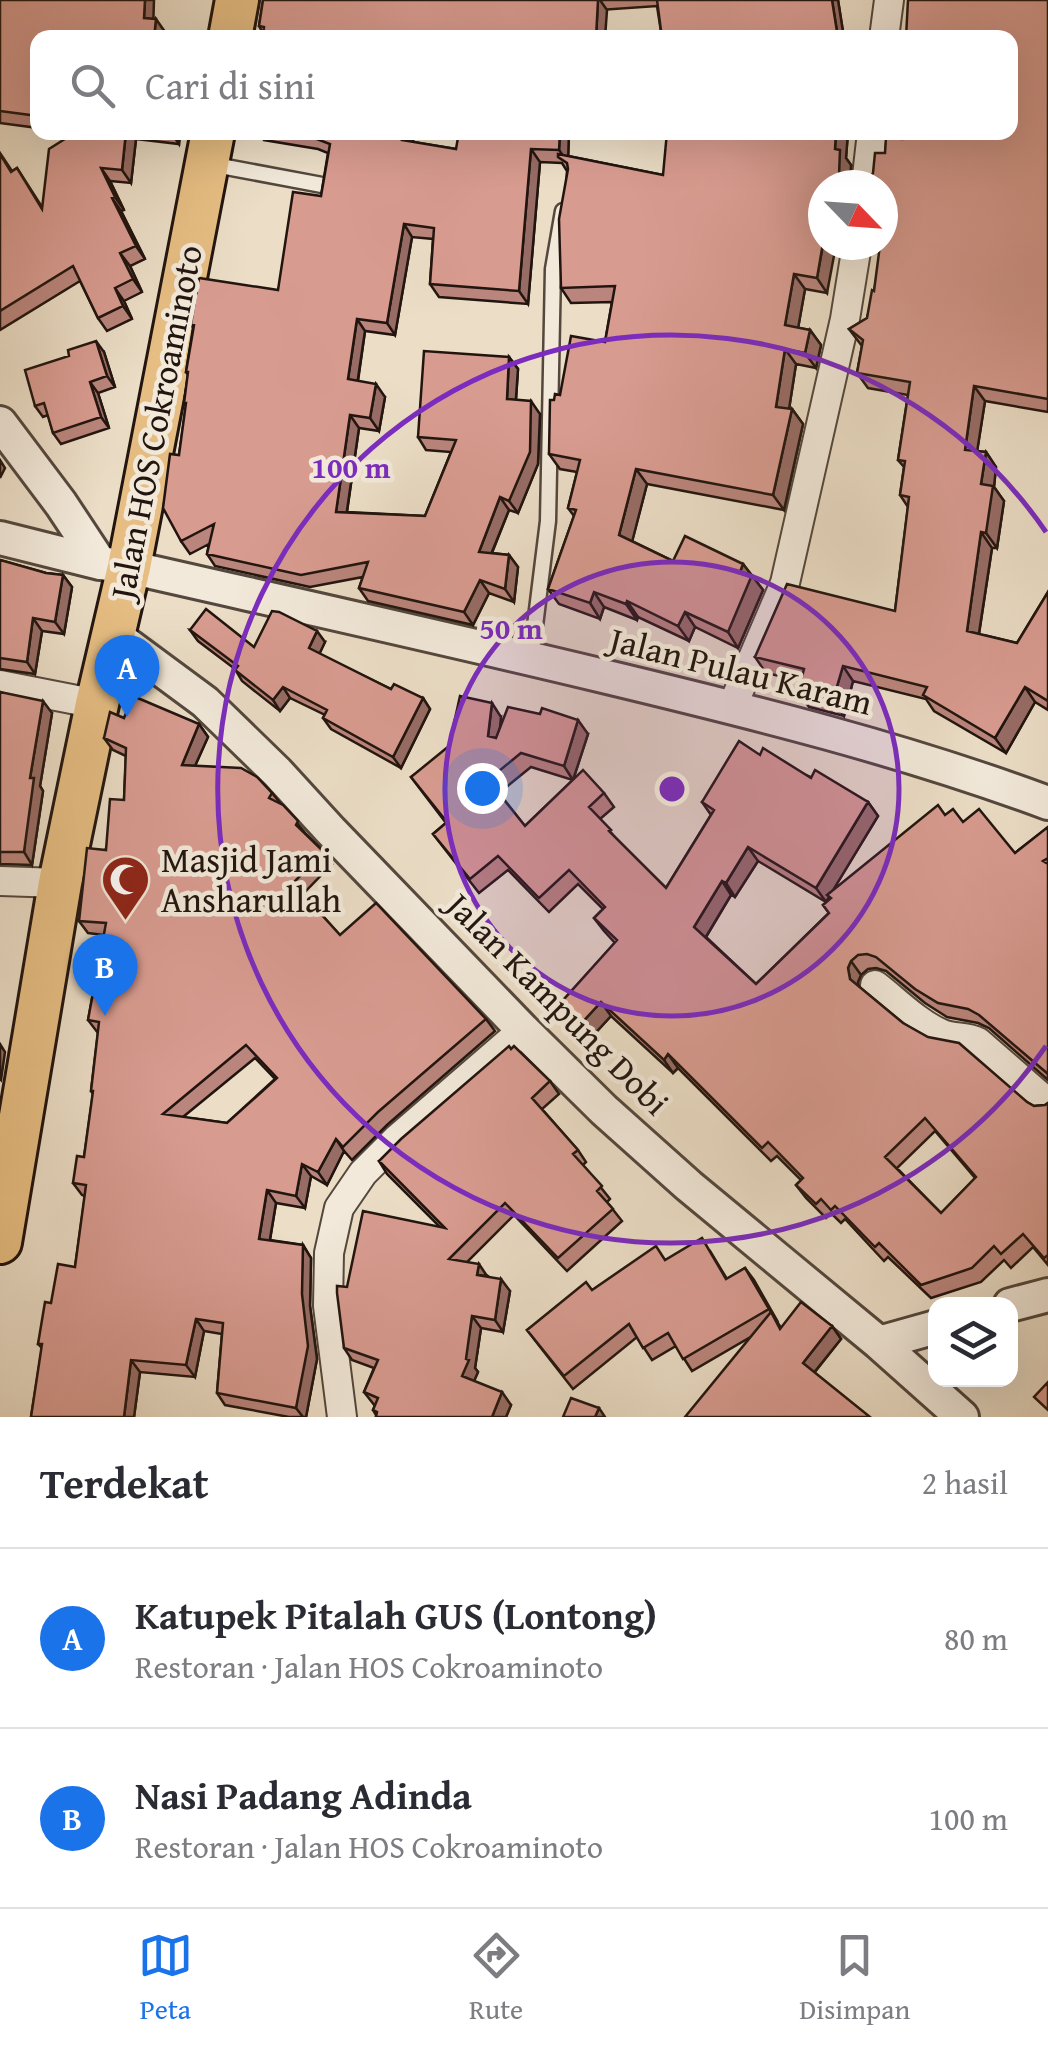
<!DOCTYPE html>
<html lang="id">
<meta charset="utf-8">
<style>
:root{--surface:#fff;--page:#f7f7f7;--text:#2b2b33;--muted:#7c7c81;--line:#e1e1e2;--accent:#1a73e8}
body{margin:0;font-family:"Gentium Book Plus",serif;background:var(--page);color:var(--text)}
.controls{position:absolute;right:30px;bottom:30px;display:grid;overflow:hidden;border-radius:20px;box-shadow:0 10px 40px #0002}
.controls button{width:90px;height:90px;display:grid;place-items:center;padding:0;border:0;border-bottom:2px solid var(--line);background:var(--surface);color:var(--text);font:50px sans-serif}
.compass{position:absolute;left:808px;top:170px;width:90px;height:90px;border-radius:50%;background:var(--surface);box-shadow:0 10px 40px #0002;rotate:115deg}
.you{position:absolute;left:482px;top:788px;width:35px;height:35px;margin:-25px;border:8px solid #fff;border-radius:50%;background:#1a73e8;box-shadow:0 0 0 15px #1a73e833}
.badge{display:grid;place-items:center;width:65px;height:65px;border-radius:50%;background:var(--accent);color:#fff;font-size:32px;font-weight:700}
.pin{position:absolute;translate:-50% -82px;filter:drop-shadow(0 2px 5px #0008)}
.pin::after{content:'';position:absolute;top:52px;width:35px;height:30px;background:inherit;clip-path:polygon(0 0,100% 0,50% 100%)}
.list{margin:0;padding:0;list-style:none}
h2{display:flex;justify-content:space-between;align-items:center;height:130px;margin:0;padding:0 40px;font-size:42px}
h2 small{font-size:32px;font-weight:400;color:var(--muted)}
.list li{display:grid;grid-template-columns:65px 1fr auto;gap:30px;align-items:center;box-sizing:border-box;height:180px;padding:0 40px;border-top:2px solid var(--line)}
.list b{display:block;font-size:38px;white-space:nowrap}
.list p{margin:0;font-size:32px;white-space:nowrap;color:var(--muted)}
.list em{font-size:32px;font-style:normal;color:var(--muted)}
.icon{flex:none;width:55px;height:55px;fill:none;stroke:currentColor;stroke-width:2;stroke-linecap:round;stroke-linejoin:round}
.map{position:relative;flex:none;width:1048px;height:1417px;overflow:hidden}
.search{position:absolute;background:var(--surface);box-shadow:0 10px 40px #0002;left:30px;right:30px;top:30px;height:110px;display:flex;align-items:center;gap:25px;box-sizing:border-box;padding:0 35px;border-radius:20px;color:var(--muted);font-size:38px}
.sheet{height:490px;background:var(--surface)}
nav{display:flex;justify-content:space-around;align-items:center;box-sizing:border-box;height:140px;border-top:2px solid var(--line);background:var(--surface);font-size:28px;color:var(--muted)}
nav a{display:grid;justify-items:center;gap:5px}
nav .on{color:var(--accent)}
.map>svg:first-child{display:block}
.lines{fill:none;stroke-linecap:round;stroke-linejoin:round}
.service-casing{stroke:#54473d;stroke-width:19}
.minor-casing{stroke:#54473d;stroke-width:32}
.tertiary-casing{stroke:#54473d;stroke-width:38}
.primary-casing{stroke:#22150f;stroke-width:48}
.service{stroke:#f2e9da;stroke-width:14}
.minor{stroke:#f2e9da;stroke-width:28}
.tertiary{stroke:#f2e9da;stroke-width:32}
.primary{stroke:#e6be83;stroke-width:42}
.wall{fill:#ba857c;stroke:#22150f;stroke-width:2.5;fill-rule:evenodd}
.shaded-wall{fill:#976c65;stroke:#22150f;stroke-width:2.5}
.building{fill:#d89b90;stroke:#22150f;stroke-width:2.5;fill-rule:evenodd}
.ring{fill:none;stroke:#7b2cbf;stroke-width:5}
.labels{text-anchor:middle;stroke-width:9;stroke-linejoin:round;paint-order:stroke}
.street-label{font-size:35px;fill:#22150f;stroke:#f2e9da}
.poi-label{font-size:35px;fill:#22150f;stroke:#f2e9da;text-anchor:start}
.centre{fill:#7b2cbf;stroke:#f2e9da;stroke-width:5}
.ring-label{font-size:30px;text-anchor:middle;font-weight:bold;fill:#7b2cbf;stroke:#f2e9da;stroke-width:9;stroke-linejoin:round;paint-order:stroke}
</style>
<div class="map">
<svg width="1048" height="1417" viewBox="0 0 1048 1417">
<rect width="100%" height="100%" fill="#ebddc6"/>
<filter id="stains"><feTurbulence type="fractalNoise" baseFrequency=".002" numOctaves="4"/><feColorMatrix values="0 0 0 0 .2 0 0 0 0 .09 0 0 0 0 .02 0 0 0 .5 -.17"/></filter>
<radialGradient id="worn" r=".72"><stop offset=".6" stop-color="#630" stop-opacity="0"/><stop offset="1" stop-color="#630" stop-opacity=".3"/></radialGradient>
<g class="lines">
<defs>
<path id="service" d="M210 164 322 185
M531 658 548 521 553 269 563 211"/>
<path id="minor" d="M884 38 889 0
M866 185 872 132
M0 685 97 704
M732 707 785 583 845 319 857 245
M0 881 60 883
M875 985C895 1000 916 1022 940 1033 952 1039 966 1036 978 1042L1048 1103
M342 1417 328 1306 329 1253 339 1208 363 1173 398 1138 523 1030"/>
<path id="tertiary" d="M0 423 61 504 100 563
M0 538 100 563 129 567C287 603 445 638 603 676 753 712 903 749 1048 803
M113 634 205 702 277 772 331 831 523 1030 604 1110 689 1186 879 1343 962 1417
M1010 1305 1048 1295
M879 1343 936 1327"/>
<path id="primary" d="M230 38 237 0
M0 1242 60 883 97 704 129 567 213 132"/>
</defs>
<use href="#service" class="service-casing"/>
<use href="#minor" class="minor-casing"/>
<use href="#tertiary" class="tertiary-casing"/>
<use href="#primary" class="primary-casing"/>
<use href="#service" class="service"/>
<use href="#minor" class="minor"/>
<use href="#tertiary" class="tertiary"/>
<use href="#primary" class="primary"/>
</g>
<path class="wall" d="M0 0 153 19 165 32 38 38V128L0 123Z
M263 0H838L844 38H662L657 6 263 33 259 26Z
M1048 0V412L985 401 977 451 986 452 996 467 994 487 1004 501 997 548H992L979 634 1017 643 1048 592V710L1035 702 1006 753 934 711 926 699 853 681 844 716 809 707 798 692 801 681 766 673 755 657 895 611 908 507 900 495 904 467 898 460 908 395 868 388 857 373 862 346 849 329 867 318 874 291 883 245V185L870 179 885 153Z
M76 132H180L179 144 136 139 131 183 110 181 124 210 121 211 145 259 130 266 142 292 124 301 132 319 107 331 98 318 80 281 0 330V153L12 171 17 168 42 207Z
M259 132H414L413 142 456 149 569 132 568 156 663 175 848 132 846 158 851 165 823 185 827 293 805 289 798 328 810 330 821 345 816 368 796 364 789 409H792L803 424 784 510 647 484 632 541 673 561 743 564 763 590 738 648 695 627 689 641 638 617 637 620 604 607 600 619 559 604 548 589 574 516 568 508 577 472 560 469 549 454 554 400 560 395 605 342 612 302 571 303 561 288 567 171 562 163 540 162 528 304 439 297 430 284 433 239 412 237 395 335 365 331 358 381 385 397 379 431 359 428 347 512 425 516 451 452 426 450 418 437 509 357 518 369 516 400 540 414 538 464 518 513 509 510 492 553 509 555 518 567 514 602 489 593 473 625 368 601 359 588 363 577 310 587 215 566 207 554 209 544 190 554 181 541 179 455 186 406 184 403 188 375 186 372 193 328 191 324 278 290 321 196 328 153 318 149 264 140Z
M104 352 115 387 98 393 109 428 61 444 53 433 48 415 43 417 35 406Z
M0 560 46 573 63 575 72 587 64 634 42 631 35 674 0 669Z
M190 630 254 647 325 642 319 654 391 689 423 698 430 709 401 768 331 729 323 718 325 715 290 698 280 711 242 681 235 669 198 641Z
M0 692 52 713 40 786 43 791 32 865 0 864Z
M501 717 500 729 588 734 573 780 604 793 614 807 600 819 617 840 666 888 711 815 702 802 760 755 868 802 878 816 832 891 945 815 963 822 1015 853 1048 827V1080L989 1028 978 1023 947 1017 925 1003 886 971 876 968 868 969 861 975 858 982V986L903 1023 1027 1102 1034 1106 1045 1105 1048 1103V1265L1033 1247 1011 1268 1004 1260 981 1282 931 1298 888 1257 884 1261 845 1219 841 1223 831 1213 826 1218 806 1198 796 1185 801 1180 777 1156 771 1161 678 1068 673 1073 611 1016 588 1041 566 1021 557 1007 615 943 604 931 594 918 603 909 578 884 549 912 508 870 479 893 433 834 446 823 411 777ZM531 767 573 780 525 826 499 793ZM758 861 826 902 829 897 830 899 823 905 829 913 756 984 706 937 731 895 735 897ZM935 1131 975 1178 941 1213 897 1168Z
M124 718 199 724 208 737 195 766 272 793 306 834 324 852 332 864 303 894 340 935 486 1019 495 1031 387 1125 352 1160 344 1151 327 1185 311 1176 305 1208 276 1203 270 1240 303 1245 311 1258 310 1306 317 1359 306 1417H289L225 1405 217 1393 222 1334 204 1331 195 1377 140 1372 134 1417H31L42 1348 38 1344 51 1303 75 1267 85 1196 82 1195 73 1183 84 1157 93 1094 91 1091 98 1033 88 1020 104 935 88 933 79 921 124 800 126 756 113 750 104 738ZM255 1058 275 1079 227 1123 183 1117Z
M550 1081 559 1094 542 1109 578 1150 586 1162 583 1165 610 1199 607 1202 622 1221 567 1271 514 1215 467 1262 510 1291 503 1332 481 1328 475 1368 478 1372 474 1381 511 1405 506 1417H376V1415L373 1410 375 1406 364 1392 374 1368 352 1360 344 1348 347 1287 440 1227 387 1174 379 1161Z
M710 1251 727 1279 745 1268 781 1328 832 1326 841 1339 815 1372 749 1338 692 1371 676 1346 652 1360 637 1337 573 1389 527 1330 592 1290 666 1260Z"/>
<path class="shaded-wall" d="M145 0H154L153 31 144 18Z
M598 0H600L607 10 605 38H596Z
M832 0H838L844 38H838Z
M156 19 165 32V38H154Z
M126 132H131L136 139 131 183 122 170Z
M171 132H180L179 144Z
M404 132H414L411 153 402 140Z
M560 132H569L568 163 559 150Z
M836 132H848L846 158 851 165 850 185H845L839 176 835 149Z
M531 149 540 162 528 304 519 291Z
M101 168 110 181 124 210 115 197Z
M112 198 121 211 145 259 136 246Z
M404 224 412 237 395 335 387 323Z
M823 245H836L827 293 817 278Z
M120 253 130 266 142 292 133 279Z
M794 274 805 289 796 340 785 325Z
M115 288 124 301 132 319 123 306Z
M357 319 365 331 356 392 348 379Z
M810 330 821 345 816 368 805 353Z
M96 341 104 352 115 387 107 376Z
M785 349 796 364 787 422 776 407Z
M509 357 518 369 515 412 507 399Z
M90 382 98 393 109 428 101 417Z
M376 384 385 397 379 431 370 418Z
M974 386 985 401 975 465 965 450Z
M531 401 540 414 538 464 518 513 509 501Z
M792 409 803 424 784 510 773 495Z
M350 415 359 428 345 524 336 512Z
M986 452 996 467 994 487 1004 501 997 548 986 533 981 484Z
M0 460 5 468 0 478Z
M636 469 647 484 630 550 619 535Z
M500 497 509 510 487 564 479 552Z
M981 532 992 548 977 646 967 631Z
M509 555 518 567 514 602 505 589Z
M743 564 763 590 738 648 728 632 740 572Z
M63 575 72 587 64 634 55 622Z
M480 580 489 593 473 625 464 612Z
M594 592 604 607 600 619 590 603Z
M627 601 638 617 637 620 626 604Z
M685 612 695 627 689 641 678 626Z
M33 618 42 631 35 674 27 662Z
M317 631 325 642 317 659 309 648Z
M843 666 853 681 844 716 833 700Z
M283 687 290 698 280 711 273 700Z
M1025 687 1035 702 1006 753 995 738Z
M423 698 430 709 401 768 393 757Z
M43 701 52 713 40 786 43 791 32 865 24 852 30 778Z
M492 703 501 717 498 750 488 736Z
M578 720 588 734 573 780 564 766Z
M199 724 208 737 190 777 182 765Z
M868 802 878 816 826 902 816 888Z
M748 847 758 861 735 897 726 883Z
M722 881 731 895 704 940 694 927Z
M851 961 861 975 858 982 859 992 850 979 848 968Z
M601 1002 611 1016 588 1041 578 1027Z
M0 1044 5 1052 1 1080 0 1079Z
M668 1054 678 1068 673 1073 664 1060Z
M336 1139 344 1151 327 1185 318 1172Z
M302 1164 311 1176 305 1208 296 1196Z
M267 1190 276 1203 268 1251 259 1239Z
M303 1245 311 1258 310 1306 317 1359 306 1417H303L296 1408Z
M479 1264 487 1276 477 1275Z
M745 1268 754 1280 778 1322 769 1309Z
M501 1279 510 1291 503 1332 495 1320Z
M472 1316 481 1328 475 1368 478 1372 471 1388 462 1376Z
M196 1319 204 1331 195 1377 186 1365Z
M832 1326 841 1339 812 1375 803 1363Z
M131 1360 140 1372 134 1417H124Z
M502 1392 511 1405 506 1417H492Z
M599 1408 605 1417H595Z"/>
<path class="building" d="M0 0H145L144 18 156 19 154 38H38V116L0 111Z
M263 0H598L596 38H263L264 27 259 26Z
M657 0H832L838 38H662Z
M908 0H1048V399L974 386 965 450 986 452 981 484 993 486 986 533 981 532 967 631 1017 643 1048 592V701L1025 687 995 738 923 695 927 687 843 666 833 700 798 692 804 669 755 657 787 584 895 611 909 497 900 495 905 461 898 460 910 382 857 373 863 340 849 329 867 318 872 290 874 291 880 245H883L884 205H883V185H864L870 179 873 173 875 153H885L886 138 902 139V132H1010V38H906Z
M76 132H126L122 170 101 168 115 197 112 198 136 246 120 253 133 279 115 288 123 306 98 318 73 266 0 311V154L11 172 17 168 42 209 49 149Z
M284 132H404L402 140 456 149 459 132H560L559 150 531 149 519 291 430 284 434 228 404 224 387 323 357 319 348 379 376 384 370 418 350 415 336 512 425 516 456 440 418 437 424 351 509 357 507 399 531 401 530 452 509 501 500 497 479 552 509 555 505 589 480 580 464 612 359 588 368 562 301 575 207 554 214 524 181 541 163 508 170 454 179 455 186 403H184L188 372H186L194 325 191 324 199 278 278 290 293 192 321 196 330 144 309 136Z
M667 132H836L835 149 840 150 839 176 848 185H823V243L817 278 794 274 785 325 810 330 805 353 785 349 776 407 792 409 773 495 636 469 619 535 673 561 685 536 743 564 740 572 752 575 728 632 685 612 678 626 627 601 626 604 594 592 590 603 548 589 576 510 568 508 580 460 549 454 550 400H554L555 394 560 395 571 336 605 342 615 286 561 288 559 219 568 169 567 163 558 157V154L663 175Z
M96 341 107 376 90 382 101 417 53 433 44 403 35 406 25 370 69 356 68 350Z
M0 560 46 573 63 575 55 622 33 618 27 662 0 658Z
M206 609 254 647 272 611 279 612 317 631 309 648 391 689 394 684 423 698 393 757 323 718 327 710 283 687 273 700 235 670 238 666 190 630Z
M0 692 43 701 30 778H34L24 852H0Z
M133 696 199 724 182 765 241 768 257 777 272 793 269 798 283 805 298 821 296 825 324 852 293 883 340 935 376 903 486 1019 378 1112 343 1147 336 1139 318 1172 302 1164 296 1196 267 1190 259 1239 303 1245 302 1294 308 1346 296 1408 217 1393 223 1323 196 1319 186 1365 131 1360 124 1417H31L42 1344H38L45 1302 51 1303 58 1264 75 1267 86 1185 73 1183 77 1156 84 1157 93 1091H91L99 1022 88 1020 106 923 79 921 87 848 106 850 110 799 124 800 126 748 104 738 110 712 124 718ZM246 1045 277 1078 227 1123 163 1114Z
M460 696 492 703 488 736 496 738 508 707 540 714 542 708 578 720 564 766 521 753 488 780 525 826 583 770 604 793 589 807 611 830 609 831 666 888 714 810 702 802 739 741 760 755 763 748 811 778 815 770 868 802 816 888 748 847 726 883 722 881 694 927 756 984 829 913 823 905 831 898 827 895 938 805 945 815 953 809 963 822 979 809 1015 853 1048 827V858L1043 861 1048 864V1074L979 1015 968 1009 938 1003 915 989 876 957 867 954 858 955 851 961 848 968 850 979 903 1023 928 1037 959 1043 1027 1102 1034 1106 1045 1105 1048 1103V1255L1044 1258 1023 1234 1001 1254 994 1246 972 1268 921 1285 879 1243 875 1247 835 1206 831 1210 821 1199 816 1204 796 1185 803 1178 768 1142 762 1148 668 1054 664 1060 601 1002 578 1027 557 1007 617 940 594 918 605 907 569 870 539 898 498 856 470 879 433 834 447 822 411 777 449 746ZM925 1118 976 1177 941 1213 885 1157Z
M509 1046 511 1049 514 1046 550 1081 532 1098 578 1150 573 1154 602 1186 597 1191 613 1209 558 1258 505 1203 449 1259 479 1264 477 1275 501 1279 495 1320 472 1316 466 1359 469 1360 462 1376 502 1392 492 1417H376L377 1412 373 1410 378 1398 364 1392 378 1360 344 1348 337 1293V1286L347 1287 363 1211 445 1228 379 1161 401 1139Z
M702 1238 726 1279 745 1268 769 1309 683 1359 668 1333 643 1348 629 1324 564 1376 527 1330 586 1282 592 1290 656 1246 665 1260Z
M801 1302 832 1326 803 1363 870 1417H685L771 1312 780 1329Z
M1048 1382V1410L1034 1397Z
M571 1398 599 1408 595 1417H563Z"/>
<circle cx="672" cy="789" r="227" fill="#7b2cbf" fill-opacity=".12"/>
<g class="ring">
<circle cx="672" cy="789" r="227"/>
<path d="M1046 1046A454 454 0 1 1 1046 532"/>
</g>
<defs>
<symbol id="mosque-pin" viewBox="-11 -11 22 30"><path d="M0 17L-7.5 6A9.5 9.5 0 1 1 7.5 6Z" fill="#8f2418" stroke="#f2e9da"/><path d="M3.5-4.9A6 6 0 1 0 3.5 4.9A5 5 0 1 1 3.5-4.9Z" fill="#fff"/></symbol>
</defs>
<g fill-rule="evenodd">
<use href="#mosque-pin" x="98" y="852" width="55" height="75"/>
</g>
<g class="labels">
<g class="street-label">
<text transform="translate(156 422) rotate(-79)" y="12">Jalan HOS Cokroaminoto</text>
<text transform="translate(741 671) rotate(14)" y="12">Jalan Pulau Karam</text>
<text transform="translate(558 1004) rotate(45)" y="12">Jalan Kampung Dobi</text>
</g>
<g class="poi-label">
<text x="161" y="872">Masjid Jami<tspan x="161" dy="40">Ansharullah</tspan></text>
</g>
</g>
<circle cx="672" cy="789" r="15" class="centre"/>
<g class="ring-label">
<text x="351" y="478">100 m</text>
<text x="511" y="639">50 m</text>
</g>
<rect width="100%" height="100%" filter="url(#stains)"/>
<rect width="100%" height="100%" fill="url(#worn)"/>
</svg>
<div class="controls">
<button><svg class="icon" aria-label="layers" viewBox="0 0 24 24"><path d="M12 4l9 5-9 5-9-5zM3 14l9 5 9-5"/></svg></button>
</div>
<svg class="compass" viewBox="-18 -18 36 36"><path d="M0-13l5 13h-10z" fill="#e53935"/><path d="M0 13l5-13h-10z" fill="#7c7c81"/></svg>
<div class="you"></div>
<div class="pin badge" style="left:127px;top:717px">A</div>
<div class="pin badge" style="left:105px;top:1016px">B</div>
<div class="search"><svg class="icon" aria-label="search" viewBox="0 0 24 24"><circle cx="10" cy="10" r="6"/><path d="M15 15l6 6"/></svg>Cari di sini</div>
</div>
<section class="sheet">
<h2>Terdekat<small>2 hasil</small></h2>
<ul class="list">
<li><span class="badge">A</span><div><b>Katupek Pitalah GUS (Lontong)</b><p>Restoran · Jalan HOS Cokroaminoto</p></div><em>80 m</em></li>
<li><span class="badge">B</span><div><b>Nasi Padang Adinda</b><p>Restoran · Jalan HOS Cokroaminoto</p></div><em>100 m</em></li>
</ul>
</section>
<nav>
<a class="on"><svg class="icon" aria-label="map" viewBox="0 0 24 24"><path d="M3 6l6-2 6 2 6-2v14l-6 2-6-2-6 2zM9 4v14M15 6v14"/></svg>Peta</a>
<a><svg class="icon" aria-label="directions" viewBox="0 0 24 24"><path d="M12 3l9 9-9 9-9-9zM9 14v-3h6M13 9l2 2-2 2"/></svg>Rute</a>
<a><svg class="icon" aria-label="saved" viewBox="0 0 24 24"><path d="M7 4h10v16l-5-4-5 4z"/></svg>Disimpan</a>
</nav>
